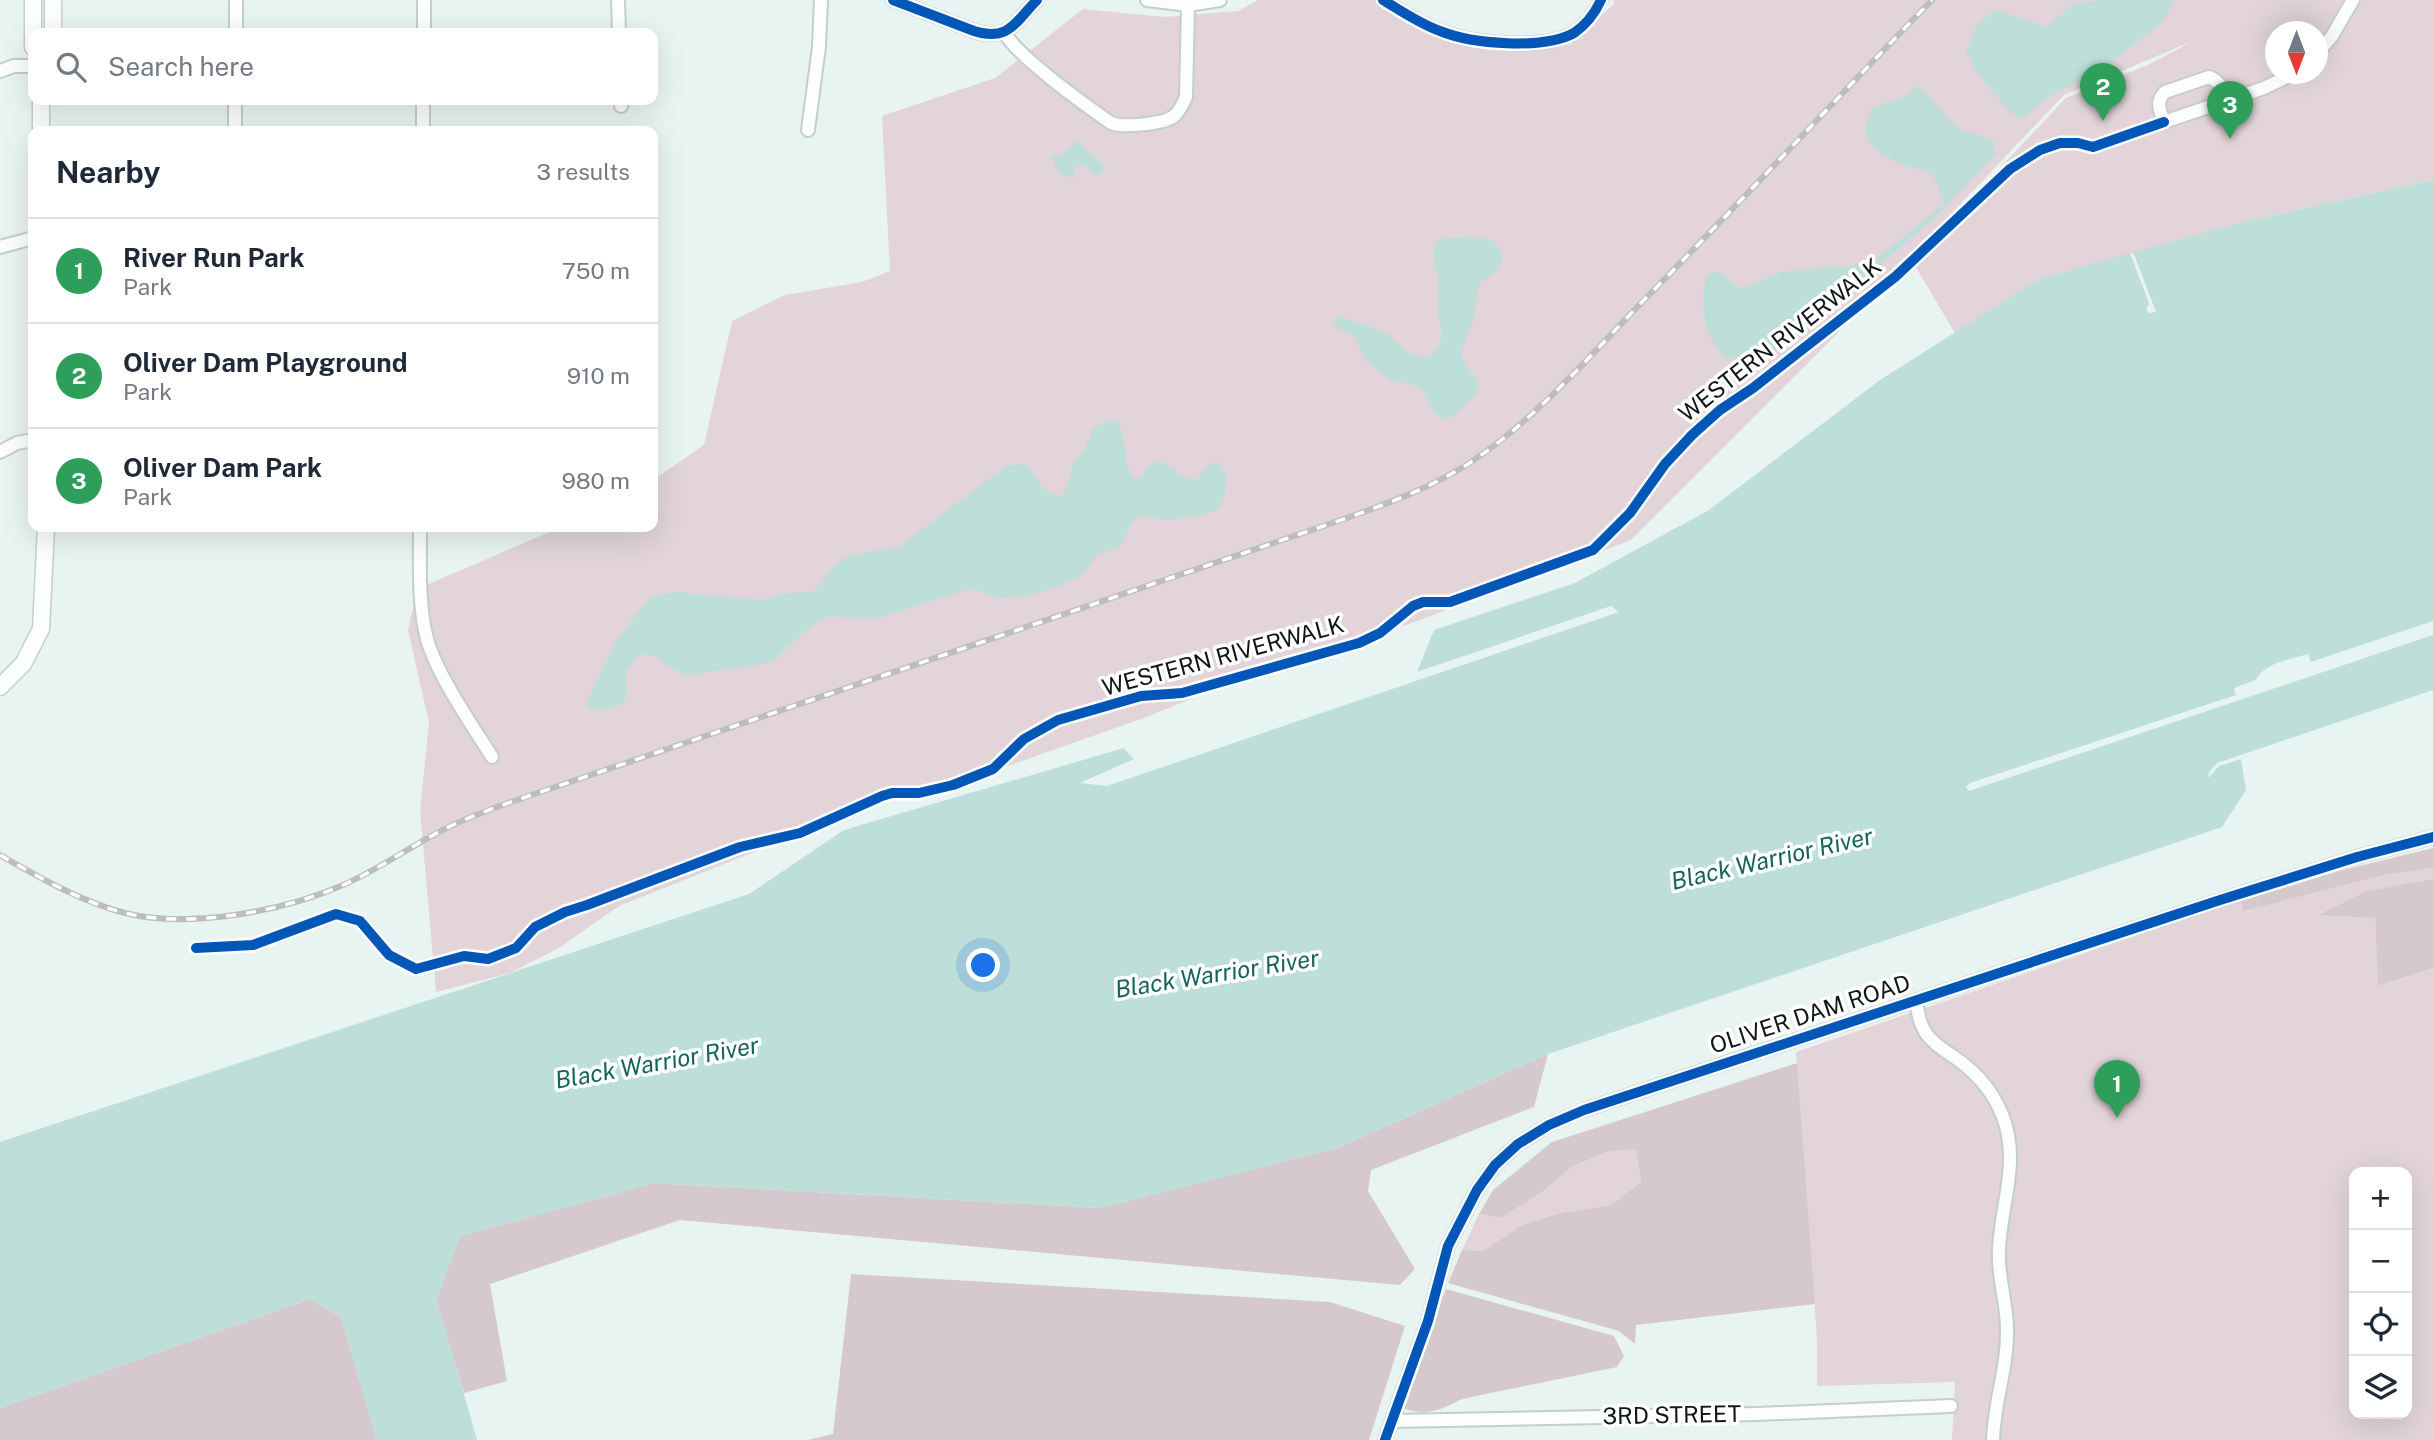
<!DOCTYPE html>
<meta charset="utf-8">
<style>
:root{--surface:#fff;--page:#f2f2f3;--text:#1f2937;--muted:#747a83;--line:#e0e1e3;--accent:#5b6462}
body{margin:0;font-family:"Public Sans",sans-serif;background:var(--page);color:var(--text)}
.controls{position:absolute;right:21px;bottom:21px;display:grid;overflow:hidden;border-radius:14px;box-shadow:0 7px 28px #0002}
.controls button{width:63px;height:63px;display:grid;place-items:center;padding:0;border:0;border-bottom:2px solid var(--line);background:var(--surface);color:var(--text);font:35px sans-serif}
.compass{position:absolute;left:2265px;top:21px;width:63px;height:63px;border-radius:50%;background:var(--surface);box-shadow:0 7px 28px #0002;rotate:180deg}
.you{position:absolute;left:984px;top:966px;width:24px;height:24px;margin:-18px;border:5px solid #fff;border-radius:50%;background:#1a73e8;box-shadow:0 0 0 10px #1a73e833}
.badge{display:grid;place-items:center;width:46px;height:46px;border-radius:50%;background:var(--accent);color:#fff;font-size:23px;font-weight:700}
.pin{position:absolute;translate:-50% -58px;filter:drop-shadow(0 2px 4px #0008)}
.pin::after{content:'';position:absolute;top:37px;width:24px;height:21px;background:inherit;clip-path:polygon(0 0,100% 0,50% 100%)}
.list{margin:0;padding:0;list-style:none}
h2{display:flex;justify-content:space-between;align-items:center;height:91px;margin:0;padding:0 28px;font-size:30px}
h2 small{font-size:23px;font-weight:400;color:var(--muted)}
.list li{display:grid;grid-template-columns:46px 1fr auto;gap:21px;align-items:center;box-sizing:border-box;height:105px;padding:0 28px;border-top:2px solid var(--line)}
.list b{display:block;font-size:26px;white-space:nowrap}
.list p{margin:0;font-size:23px;white-space:nowrap;color:var(--muted)}
.list em{font-size:23px;font-style:normal;color:var(--muted)}
.icon{flex:none;width:38px;height:38px;fill:none;stroke:currentColor;stroke-width:2;stroke-linecap:round;stroke-linejoin:round}
.map{position:relative;flex:none;width:2433px;height:1440px;overflow:hidden}
.search{position:absolute;background:var(--surface);box-shadow:0 7px 28px #0002;left:28px;top:28px;width:630px;height:77px;display:flex;align-items:center;gap:18px;box-sizing:border-box;padding:0 24px;border-radius:14px;color:var(--muted);font-size:26px}
.panel{position:absolute;background:var(--surface);box-shadow:0 7px 28px #0002;left:28px;top:126px;width:630px;height:406px;border-radius:14px}
.map>svg:first-child{display:block}
.green{fill:#e2d4d8;fill-rule:evenodd}
.forest{fill:#d6c9cd}
.water{fill:#beded9}
.lines{fill:none;stroke-linecap:round;stroke-linejoin:round}
.minor-casing{stroke:#c4cecc;stroke-width:16}
.major-casing{stroke:#c4cecc;stroke-width:19}
.minor{stroke:#fcfdfd;stroke-width:12}
.major{stroke:#fcfdfd;stroke-width:16}
.rail-casing{stroke:#bbbebd;stroke-width:6}
.rail{stroke:#fff;stroke-width:3.5;stroke-dasharray:10;stroke-linecap:butt}
.cycleway-casing{stroke:#fff;stroke-width:15}
.cycleway{stroke:#0057b8;stroke-width:10}
.labels{text-anchor:middle;stroke-width:7;stroke-linejoin:round;paint-order:stroke}
.street-label{font-size:23px;fill:#0f1615;stroke:#fff}
.water-label{font-size:24px;font-style:italic;fill:#15645c;stroke:#fff}
</style>
<div class="map">
<svg width="2433" height="1440" viewBox="0 0 2433 1440">
<rect width="100%" height="100%" fill="#e8f4f2"/>
<path class="green" d="M1258 0H1376L1446 41 1570 45 1614 4V0H2433V180L2239 223 2039 279 1955 333 1912 261 2066 98 2148 65 2193 41 2064 95 1836 335 1631 540 1409 624 1360 636 1263 670 1144 718 1005 767 858 804 759 850 619 906 559 948 510 973 436 992 420 810 429 723 408 630 417 589 561 527H653V480L704 445 732 321 785 295 862 282 890 271 882 116 995 78 1083 9 1164 17 1238 11ZM2276 32H2318V74H2276Z
M2433 868V879L2366 891 2318 914 2375 918 2378 986 2433 968V1440H1952L1955 1382 1817 1386V1338L1796 1052 2241 900 2243 910 2383 875ZM2354 1172H2407V1414H2354Z
M1636 1148 1641 1182 1611 1205 1560 1213 1522 1225 1483 1251 1462 1250 1479 1214 1501 1218 1542 1192 1573 1166 1610 1151Z"/>
<path class="forest" d="M2433 848V868L2383 875 2243 911 2241 900 2319 876Z
M2433 879V968L2378 986 2375 918 2317 915 2366 891Z
M1548 1054 1534 1107 1371 1170 1368 1191 1415 1269 1400 1285 680 1220 490 1284 507 1381 464 1393 436 1300 460 1236 654 1183 1100 1208 1337 1148Z
M1797 1063 1815 1304 1636 1325 1635 1344 1619 1331 1448 1283 1462 1250 1483 1251 1522 1225 1560 1213 1611 1205 1641 1182 1636 1149 1610 1151 1573 1166 1542 1192 1501 1218 1479 1214 1493 1190 1552 1142Z
M851 1274 1330 1302 1405 1326 1369 1440H808L833 1434Z
M1446 1289 1614 1336 1624 1356 1617 1367 1462 1399C1438 1411 1428 1416 1402 1408Z
M310 1299 341 1317 377 1440H0V1408Z"/>
<path class="water" d="M2099 0H2175L2162 22 2101 71 2053 94 2020 120C1997 100 1981 80 1966 53L1976 26 1995 10 2047 27 2073 4Z
M1917 86 1926 93 1958 129 1993 139 1996 154 1930 222 1785 346 1758 361 1726 359C1703 335 1700 306 1706 274L1719 272 1741 289 1781 272 1848 266 1876 259 1945 203C1942 198 1934 176 1931 174 1925 168 1914 169 1906 166 1875 153 1855 142 1873 107L1905 97Z
M1075 138 1106 168 1097 177 1084 165 1077 166 1074 170 1073 179 1071 176 1066 178 1055 166 1052 157 1054 155 1061 156 1076 142Z
M2433 180V621L2311 662 2308 654C2290 660 2265 662 2256 680L2234 688 2236 695 1970 783 1966 787 1969 791 2433 635V690L2217 763 2209 772 2208 778 2219 766 2241 759 2246 790 2222 827 1548 1054 1337 1148 1100 1208 654 1183 460 1236 437 1300 477 1440H377L341 1317 310 1299 0 1408V1142L749 894 844 830 1124 748 1134 759 1080 783 1107 786 1619 612 1611 606 1417 672 1434 630 1575 583 1709 510 1880 380 2039 279 2130 253 2149 303 2146 310 2149 313 2156 312 2133 252 2239 223Z
M1482 237C1502 241 1508 260 1493 274 1488 278 1483 280 1479 285 1477 296 1476 307 1474 318 1471 331 1459 346 1463 360 1467 371 1478 377 1480 389L1455 415 1448 419 1441 418 1432 410 1423 391 1417 386 1390 380 1366 361 1355 337 1336 327 1333 321 1338 316C1348 320 1381 329 1386 333 1400 343 1409 360 1429 357 1448 343 1440 331 1438 312 1436 303 1439 294 1439 285 1439 273 1425 245 1443 238 1453 235 1471 238 1482 237Z
M1108 421H1117C1128 439 1122 461 1133 479L1142 478C1144 474 1145 470 1148 467 1160 450 1182 480 1195 481 1204 473 1203 462 1219 463 1224 469 1226 474 1226 482 1225 511 1215 513 1189 517 1180 518 1171 521 1162 520 1153 519 1146 512 1137 518 1126 525 1128 542 1116 548 1111 551 1105 551 1100 553 1092 558 1090 568 1083 574 1064 588 1024 598 1001 598 989 598 981 589 970 589L874 619 828 616 805 631 772 662 764 664 688 675 678 672 657 657 639 654 627 670 626 699 619 706 593 711 586 704 617 639 650 598 661 594 676 592 762 600 787 593 811 592 816 589 835 565 848 556 898 547 1007 465 1026 464 1043 488 1059 497 1065 491 1074 464 1085 448 1093 428Z"/>
<g class="lines">
<defs>
<path id="minor" d="M618 0 619 33
M893 0 974 31C1009 42 1016 21 1037 0
M1147 0 1188 5 1220 0
M1383 0C1401 11 1420 24 1440 31 1472 44 1543 50 1574 33 1586 25 1595 13 1601 0
M1004 32C1018 57 1085 105 1111 123 1122 128 1164 124 1174 116 1180 111 1183 104 1186 97L1188 5
M236 33V0
M424 33V0
M2318 52 2332 36 2353 0
M0 71 14 66H33
M2226 100C2223 89 2220 81 2209 77L2165 92C2155 101 2160 111 2164 122L2264 88 2293 74
M621 106V100
M808 130 819 47 821 0
M235 131V100
M423 131V100
M0 247 33 238
M0 452 17 443 33 440
M420 527C420 561 418 606 427 639 437 675 472 725 492 757
M1916 1001C1918 1014 1920 1026 1928 1036 1936 1046 1947 1052 1957 1059 1978 1074 1994 1093 2003 1117 2020 1162 2001 1204 1999 1249 1997 1276 2007 1302 2007 1329 2008 1366 1994 1402 1993 1440
M1392 1421 1757 1414 1951 1406
M1385 1440 1428 1321 1448 1246 1477 1190 1495 1165 1518 1144 1549 1125 1584 1110 2220 900 2357 857 2433 837"/>
<path id="major" d="M33 0V47
M53 0V33
M41 131V100
M0 687 23 664 41 629 46 527"/>
</defs>
<use href="#minor" class="minor-casing"/>
<use href="#major" class="major-casing"/>
<use href="#minor" class="minor"/>
<use href="#major" class="major"/>
<defs>
<path id="rail" d="M0 855C39 877 81 902 125 913 189 929 284 911 343 885 382 868 416 842 455 824 474 815 494 808 514 801L1347 518C1389 503 1430 488 1468 464 1534 421 1587 359 1642 302 1740 203 1835 100 1932 0"/>
</defs>
<use href="#rail" class="rail-casing"/>
<use href="#rail" class="rail"/>
<defs>
<path id="cycleway" d="M893 0 974 31C1009 42 1016 21 1037 0
M1383 0C1401 11 1420 24 1440 31 1472 44 1543 50 1574 33 1586 25 1595 13 1601 0
M196 948 253 945 336 914 360 921 389 955 416 969 464 956 488 959 516 948 535 927 565 912 587 905 740 847 800 833 882 796 892 793H919L953 785 993 769 1024 739 1058 720 1141 696 1182 693 1359 643 1380 633 1413 606 1423 602H1450L1593 550 1630 513 1665 464 1692 435 1720 410 1753 388 1895 277 2010 169 2040 150 2060 143H2078L2093 147 2164 122
M1385 1440 1428 1321 1448 1246 1477 1190 1495 1165 1518 1144 1549 1125 1584 1110 2220 900 2357 857 2433 837"/>
</defs>
<use href="#cycleway" class="cycleway-casing"/>
<use href="#cycleway" class="cycleway"/>
</g>
<g class="labels">
<g class="street-label">
<text transform="translate(1780 340) rotate(-38)" y="8">WESTERN RIVERWALK</text>
<text transform="translate(1223 656) rotate(-15)" y="8">WESTERN RIVERWALK</text>
<text transform="translate(1810 1014) rotate(-18)" y="8">OLIVER DAM ROAD</text>
<text transform="translate(1672 1415) rotate(-1)" y="8">3RD STREET</text>
</g>
<g class="water-label">
<text transform="translate(1772 859) rotate(-13)" y="8">Black Warrior River</text>
<text transform="translate(1217 974) rotate(-9)" y="8">Black Warrior River</text>
<text transform="translate(657 1063) rotate(-10)" y="8">Black Warrior River</text>
</g>
</g>
</svg>
<div class="controls">
<button>+</button>
<button>−</button>
<button><svg class="icon" aria-label="locate" viewBox="0 0 24 24"><circle cx="12" cy="12" r="6"/><path d="M12 2v4M12 18v4M2 12h4M18 12h4"/></svg></button>
<button><svg class="icon" aria-label="layers" viewBox="0 0 24 24"><path d="M12 4l9 5-9 5-9-5zM3 14l9 5 9-5"/></svg></button>
</div>
<svg class="compass" viewBox="-18 -18 36 36"><path d="M0-13l5 13h-10z" fill="#e53935"/><path d="M0 13l5-13h-10z" fill="#747a83"/></svg>
<div class="you"></div>
<div class="pin badge" style="left:2117px;top:1118px;background:#2e9e5b">1</div>
<div class="pin badge" style="left:2103px;top:121px;background:#2e9e5b">2</div>
<div class="pin badge" style="left:2230px;top:139px;background:#2e9e5b">3</div>
<div class="search"><svg class="icon" aria-label="search" viewBox="0 0 24 24"><circle cx="10" cy="10" r="6"/><path d="M15 15l6 6"/></svg>Search here</div>
<section class="panel">
<h2>Nearby<small>3 results</small></h2>
<ul class="list">
<li><span class="badge" style="background:#2e9e5b">1</span><div><b>River Run Park</b><p>Park</p></div><em>750 m</em></li>
<li><span class="badge" style="background:#2e9e5b">2</span><div><b>Oliver Dam Playground</b><p>Park</p></div><em>910 m</em></li>
<li><span class="badge" style="background:#2e9e5b">3</span><div><b>Oliver Dam Park</b><p>Park</p></div><em>980 m</em></li>
</ul>
</section>
</div>
